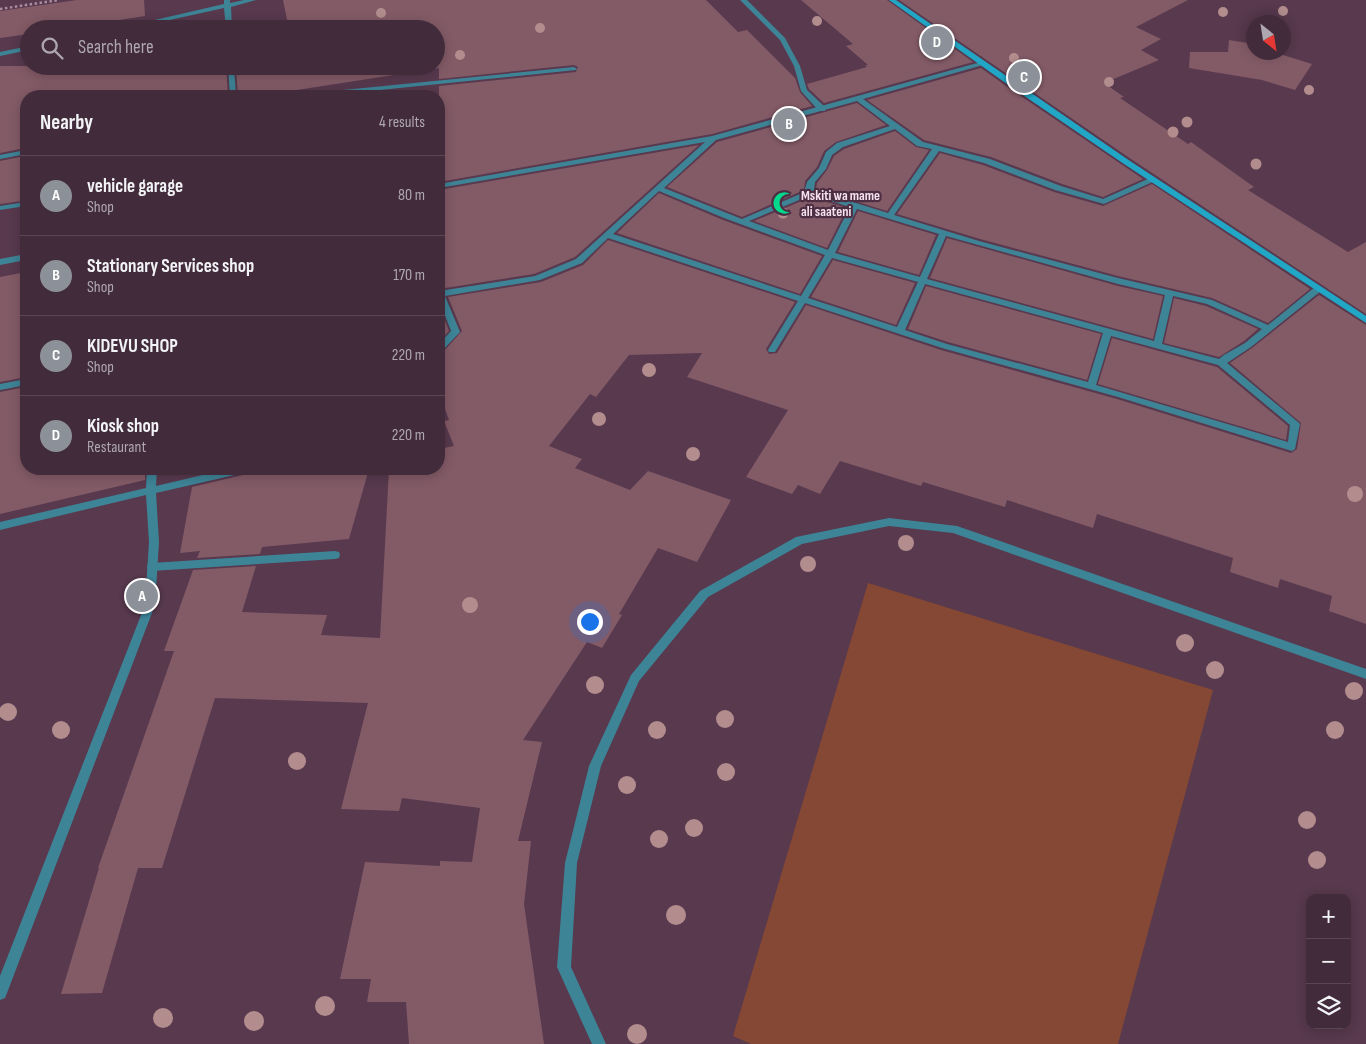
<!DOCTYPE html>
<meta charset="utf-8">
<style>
:root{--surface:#422b3a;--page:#493342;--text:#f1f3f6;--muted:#aea7af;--line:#5a4754;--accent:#8c9099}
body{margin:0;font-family:"Sofia Sans Condensed",sans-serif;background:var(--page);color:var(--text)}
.controls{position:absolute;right:15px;bottom:15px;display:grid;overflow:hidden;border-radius:10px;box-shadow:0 2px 12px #0003}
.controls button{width:45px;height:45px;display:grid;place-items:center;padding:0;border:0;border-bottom:1px solid var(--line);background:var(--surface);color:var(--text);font:25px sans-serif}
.compass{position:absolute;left:1246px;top:15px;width:45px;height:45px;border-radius:50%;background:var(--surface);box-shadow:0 2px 12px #0003;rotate:150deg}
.you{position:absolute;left:589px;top:621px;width:18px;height:18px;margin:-12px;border:4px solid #fff;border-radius:50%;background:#1a73e8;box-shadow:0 0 0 8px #1a73e833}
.badge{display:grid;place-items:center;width:32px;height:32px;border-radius:50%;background:var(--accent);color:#fff;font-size:16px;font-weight:700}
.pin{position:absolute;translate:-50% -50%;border:2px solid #fff;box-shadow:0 1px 5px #0006}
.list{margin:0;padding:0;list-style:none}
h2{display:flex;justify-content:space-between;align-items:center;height:65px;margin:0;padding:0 20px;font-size:21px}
h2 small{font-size:16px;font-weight:400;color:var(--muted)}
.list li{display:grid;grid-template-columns:32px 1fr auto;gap:15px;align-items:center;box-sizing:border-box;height:80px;padding:0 20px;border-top:1px solid var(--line)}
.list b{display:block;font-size:19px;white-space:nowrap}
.list p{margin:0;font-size:16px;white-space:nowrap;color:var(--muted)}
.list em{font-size:16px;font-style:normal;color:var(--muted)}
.icon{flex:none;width:28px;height:28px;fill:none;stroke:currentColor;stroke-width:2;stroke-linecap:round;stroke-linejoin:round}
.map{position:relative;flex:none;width:1366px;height:1044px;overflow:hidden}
.search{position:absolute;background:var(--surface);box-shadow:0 2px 12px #0003;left:20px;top:20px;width:425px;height:55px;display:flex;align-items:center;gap:12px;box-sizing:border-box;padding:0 18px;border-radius:28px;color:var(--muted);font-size:19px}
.panel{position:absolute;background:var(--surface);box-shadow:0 2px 12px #0003;left:20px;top:90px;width:425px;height:385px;border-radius:20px}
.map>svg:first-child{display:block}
.green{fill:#844834}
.building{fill:#835b67}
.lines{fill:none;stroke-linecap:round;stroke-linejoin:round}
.path{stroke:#a88e9f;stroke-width:2.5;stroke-dasharray:2.5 2.5;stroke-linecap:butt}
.lane{fill:#3e8497;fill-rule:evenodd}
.street{fill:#3e8497;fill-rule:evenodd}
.secondary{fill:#21a6c5;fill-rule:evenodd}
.tree{fill:#b38d8e}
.labels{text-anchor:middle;stroke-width:4.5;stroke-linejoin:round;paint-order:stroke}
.far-poi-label{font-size:14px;font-weight:bold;fill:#f6e2ef;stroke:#4d2e43;text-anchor:start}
</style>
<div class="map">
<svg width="1366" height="1044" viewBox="0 0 1366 1044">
<rect width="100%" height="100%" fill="#58394e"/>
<path class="green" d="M868 583 1213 690 1118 1044H751L733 1036Z"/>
<path class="building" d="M77 0H144L145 16 62 29H29V34L0 38V11Z
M283 0H706L738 32 747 30 795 78 800 92 812 106 712 134 439 182V151L445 150 439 129V86L576 72 578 67 574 65 439 79V68L284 92H248L243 96H238L236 66H436V29H289Z
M801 0H887L973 62 824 103 809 89 807 84 867 67 865 65H868L846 46 853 44Z
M899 0H1188L1136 27 1161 39 1141 50 1159 60 1104 83 1124 97 1120 98 1188 144 1191 142 1254 187 1248 190 1348 252 1366 242V314L1131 159Z
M1229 40 1254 44V52H1273L1312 64 1295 90 1262 80 1189 68 1190 52H1228Z
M0 66H226L228 96H26L25 148 0 153Z
M981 68 1006 86 1143 179 1103 197 1062 184 991 157 924 140 867 100Z
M857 103 886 125 836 142 824 151 817 167 805 181 804 190 742 217 667 187 717 142Z
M895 131 916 147 929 150 887 211 816 189 817 183 827 170 834 156 844 149Z
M699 145 575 257 534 274 439 289V190Z
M940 153 983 165 1054 192 1103 206 1152 184 1310 289 1268 323 1212 298 1118 276 980 239 897 214Z
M25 156 22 201 0 204V161Z
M659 193 723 220 822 256 800 294 617 233Z
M811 197 847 208 827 248 754 221Z
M858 211 936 235 919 275 838 252Z
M947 238 1118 286 1163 296 1153 339 930 278Z
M608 240 795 302 766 349 769 354 777 353 806 305 941 350 1117 399 1291 453 1297 449 1301 423 1230 363 1252 348 1319 295 1366 325V624L1329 611 1332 596 1280 579 1278 588 1230 572 1233 558 1097 514 1093 528 1007 500 1005 507 923 482 921 486 840 461 820 494 798 485 792 494 746 477 788 410 687 377 702 353 629 355 596 397 590 394 549 446 582 459 575 468 630 490 648 471 731 500 697 562 658 548 619 614 622 615 602 648 587 642 523 740 542 742 518 841H531L524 904 544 1044H409L406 1002H367L371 979H340L365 862 440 866V861L472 862 480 808 402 798 399 811 341 809 368 703 215 698 162 868H138L102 993 61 994 99 868H98L174 651H164L193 570 256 566 242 612 327 615 321 635 380 638 389 469H439V449L454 446 444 421 449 420 439 392V354L443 352 462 331 448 297 541 282 583 265Z
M833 260 915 283 896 325 811 297Z
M26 272V377L0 382V277Z
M926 286 1101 334 1087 380 948 342 908 329Z
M1174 298 1206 306 1258 329 1244 341 1219 357 1164 343Z
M439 305 449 331 439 342Z
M1112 338 1217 367 1288 426 1286 440 1098 384Z
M26 387V469H145V480L0 514V392Z
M258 469H369L349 539 262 547 260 554 197 558 200 551 180 553 192 487 243 475 249 471Z"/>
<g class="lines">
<path class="path" d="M0 9 59 0"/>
<path class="lane" d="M740 0H747L785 38 800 66 807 90 825 107V111H819L801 91 794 66 780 40Z
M889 518 957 526 1366 669V679L953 533 889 526 802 544 708 597 639 681 601 766 577 863 571 967 606 1044H592L557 967 565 863 589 766 631 675 700 591 796 537Z
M335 551 339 552 340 555 339 558 335 559 152 571 148 570 147 567 148 564 152 563Z"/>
<path class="street" d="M224 0H230V3L244 0H256L231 7 232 29H226L224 8 129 29H116L224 4Z
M29 46V50L0 56V52Z
M981 62 983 63V65L863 99 923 142 990 159 1061 186 1103 199 1150 178H1156L1157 180 1104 204 1055 190 984 163 939 151 894 215 979 241 1118 278 1212 300 1268 325 1315 287H1321V291L1251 347 1227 363 1298 422 1300 424 1295 449 1292 451 1118 397 942 348 805 303 775 352H769L768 350 798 301 608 238 582 263 540 280 445 296 460 332 442 351 439 352V344L451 331 439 300V291L535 276 576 259 705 142 439 188V184L712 136ZM857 101 890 126 837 143 826 152 819 168 807 182 805 189 807 191 742 219 664 188 716 140ZM895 129 917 146 932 149 888 213 814 190 815 182 826 169 832 155 843 147ZM659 191 724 218 825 255 801 296 613 234ZM811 195 850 207 828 250 749 221ZM857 209 939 234 920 277 835 253ZM946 236 1118 284 1165 295 1154 341 927 279ZM832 258 918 282 897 327 808 298ZM925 284 1103 333 1088 382 947 344 905 330ZM1173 296 1207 304 1262 329 1245 343 1224 355 1219 359 1162 344ZM1111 336 1218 365 1290 425 1288 442 1096 385Z
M228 66H234L236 96H230Z
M574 67 577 69 576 70 321 96H245L248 94 313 93Z
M26 150V154L0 159V155Z
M26 202V206L0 210V206Z
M26 254V260L0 265V259Z
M26 379V385L0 390V384Z
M147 469H157L156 486 228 469H248L243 473 156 493 159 542 155 605 7 993 5 998 0 1000V976L145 605 149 542 146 495 0 530V522L146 488Z"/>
<path class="secondary" d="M889 0H896L1130 161 1366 316V323L1124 164 1007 84Z"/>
</g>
<g class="tree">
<circle cx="1283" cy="11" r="5"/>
<circle cx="1223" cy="12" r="5"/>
<circle cx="381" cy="13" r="5"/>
<circle cx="817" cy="21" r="5"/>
<circle cx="540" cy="28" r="5"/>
<circle cx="460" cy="55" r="5"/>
<circle cx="1014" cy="58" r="5"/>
<circle cx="1109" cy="82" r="5"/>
<circle cx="1309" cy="90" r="5"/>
<circle cx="1187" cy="122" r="5.5"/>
<circle cx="1173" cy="132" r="5.5"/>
<circle cx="1256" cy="164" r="5.5"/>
<circle cx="783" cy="213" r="5.5"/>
<circle cx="649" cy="370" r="7"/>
<circle cx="599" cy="419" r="7"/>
<circle cx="693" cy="454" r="7"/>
<circle cx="1355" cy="494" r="8"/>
<circle cx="906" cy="543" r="8"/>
<circle cx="808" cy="564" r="8"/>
<circle cx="470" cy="605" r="8"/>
<circle cx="1185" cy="643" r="9"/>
<circle cx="1215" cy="670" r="9"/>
<circle cx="595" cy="685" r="9"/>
<circle cx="1354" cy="691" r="9"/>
<circle cx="8" cy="712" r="9"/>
<circle cx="725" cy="719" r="9"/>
<circle cx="61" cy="730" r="9"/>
<circle cx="657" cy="730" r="9"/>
<circle cx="1335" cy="730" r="9"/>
<circle cx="297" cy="761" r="9"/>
<circle cx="726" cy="772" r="9"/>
<circle cx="627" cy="785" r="9"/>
<circle cx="1307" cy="820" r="9"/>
<circle cx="694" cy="828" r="9"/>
<circle cx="659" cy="839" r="9"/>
<circle cx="1317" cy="860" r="9"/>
<circle cx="676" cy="915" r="10"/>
<circle cx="325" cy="1006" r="10"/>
<circle cx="163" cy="1018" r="10"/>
<circle cx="254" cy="1021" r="10"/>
<circle cx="637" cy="1034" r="10"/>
</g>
<defs>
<symbol id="mosque-bare" viewBox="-9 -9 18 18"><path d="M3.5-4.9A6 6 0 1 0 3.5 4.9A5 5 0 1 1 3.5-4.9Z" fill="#00d98c" stroke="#4d2e43" stroke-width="2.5" paint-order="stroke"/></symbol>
</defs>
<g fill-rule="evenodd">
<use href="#mosque-bare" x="768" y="187" width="32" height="32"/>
</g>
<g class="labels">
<g class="far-poi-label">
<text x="801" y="200">Mskiti wa mame<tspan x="801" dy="16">ali saateni</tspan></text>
</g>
</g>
</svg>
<div class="controls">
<button>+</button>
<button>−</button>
<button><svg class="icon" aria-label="layers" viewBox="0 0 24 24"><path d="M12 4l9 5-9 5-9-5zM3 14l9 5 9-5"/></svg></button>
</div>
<svg class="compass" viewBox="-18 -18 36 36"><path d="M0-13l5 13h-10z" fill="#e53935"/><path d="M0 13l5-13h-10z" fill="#aea7af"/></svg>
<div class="you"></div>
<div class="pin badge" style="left:142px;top:596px">A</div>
<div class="pin badge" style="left:789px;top:124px">B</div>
<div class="pin badge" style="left:1024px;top:77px">C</div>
<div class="pin badge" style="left:937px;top:42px">D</div>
<div class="search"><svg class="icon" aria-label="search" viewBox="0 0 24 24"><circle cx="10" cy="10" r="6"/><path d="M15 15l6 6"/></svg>Search here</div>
<section class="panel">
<h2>Nearby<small>4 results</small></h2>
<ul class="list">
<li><span class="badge">A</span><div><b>vehicle garage</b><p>Shop</p></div><em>80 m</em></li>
<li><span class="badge">B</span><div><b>Stationary Services shop</b><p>Shop</p></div><em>170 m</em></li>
<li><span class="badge">C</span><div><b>KIDEVU SHOP</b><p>Shop</p></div><em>220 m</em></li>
<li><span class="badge">D</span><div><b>Kiosk shop</b><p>Restaurant</p></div><em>220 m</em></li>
</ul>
</section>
</div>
